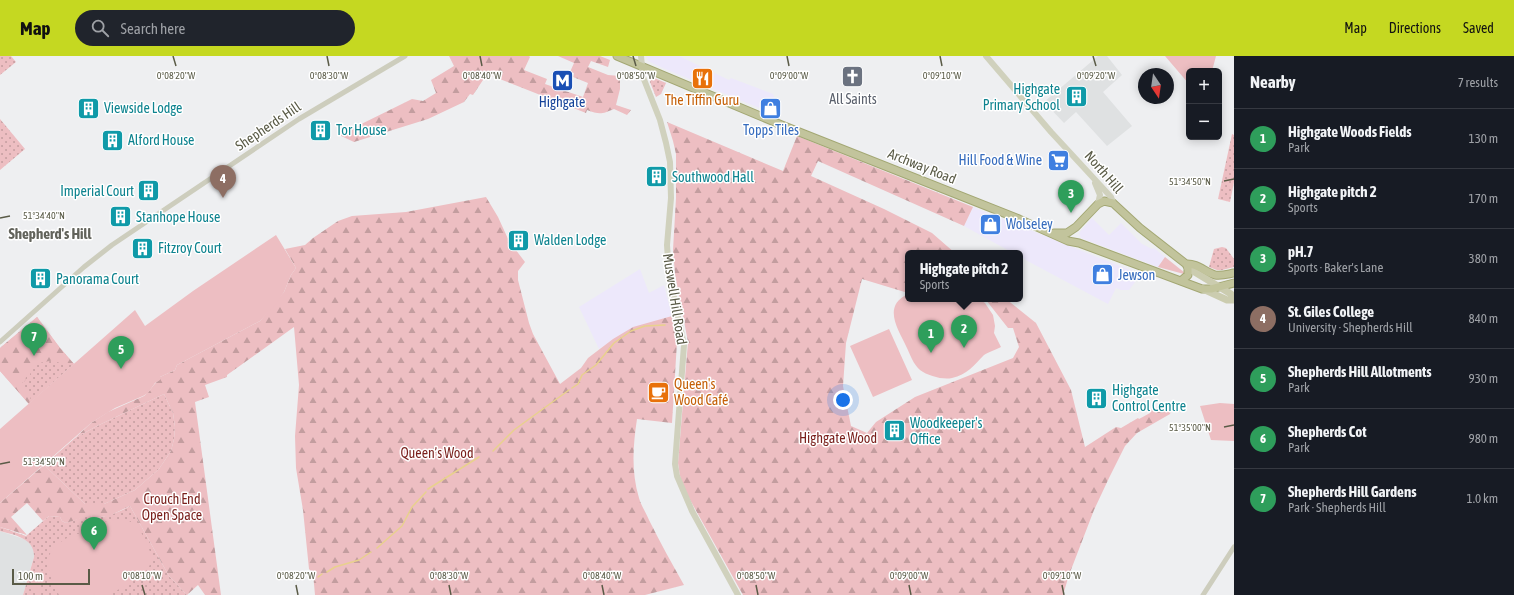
<!DOCTYPE html>
<meta charset="utf-8">
<style>
:root{--surface:#171b24;--page:#20242c;--text:#f1f3f6;--muted:#9ea1a6;--line:#363941;--accent:#c5d821}
body{margin:0;font-family:"Asap Condensed",sans-serif;background:var(--page);color:var(--text)}
.controls{position:absolute;right:12px;top:12px;display:grid;overflow:hidden;border-radius:6px;box-shadow:0 2px 10px #0003}
.controls button{width:36px;height:36px;display:grid;place-items:center;padding:0;border:0;border-bottom:1px solid var(--line);background:var(--surface);color:var(--text);font:20px sans-serif}
.compass{position:absolute;left:1138px;top:12px;width:36px;height:36px;border-radius:50%;background:var(--surface);box-shadow:0 2px 10px #0003;rotate:167deg}
.scale{position:absolute;left:12px;bottom:10px;width:78px;box-sizing:border-box;padding-left:4px;border:2px solid #5a5b47;border-top:0;font-size:11px;line-height:14px;white-space:nowrap;color:#5a5b47;-webkit-text-stroke:3px #fff;paint-order:stroke}
.you{position:absolute;left:843px;top:344px;width:14px;height:14px;margin:-10px;border:3px solid #fff;border-radius:50%;background:#1a73e8;box-shadow:0 0 0 6px #1a73e833}
.badge{display:grid;place-items:center;width:26px;height:26px;border-radius:50%;background:var(--accent);color:#fff;font-size:13px;font-weight:700}
.pin{position:absolute;translate:-50% -33px;filter:drop-shadow(0 1px 2px #0008)}
.pin::after{content:'';position:absolute;top:21px;width:14px;height:12px;background:inherit;clip-path:polygon(0 0,100% 0,50% 100%)}
.popup{position:absolute;left:905px;top:194px;width:118px;height:52px;box-sizing:border-box;display:grid;place-content:center;border-radius:6px;background:var(--surface);filter:drop-shadow(0 1px 3px #0005);font-size:13px;white-space:nowrap;color:var(--muted)}
.popup b{font-size:15px;color:var(--text)}
.popup::after{content:'';position:absolute;left:50%;top:100%;margin-left:-8px;border:8px solid transparent;border-top-color:var(--surface)}
.list{margin:0;padding:0;list-style:none}
h2{display:flex;justify-content:space-between;align-items:center;height:52px;margin:0;padding:0 16px;font-size:17px}
h2 small{font-size:13px;font-weight:400;color:var(--muted)}
.list li{display:grid;grid-template-columns:26px 1fr auto;gap:12px;align-items:center;box-sizing:border-box;height:60px;padding:0 16px;border-top:1px solid var(--line)}
.list b{display:block;font-size:15px;white-space:nowrap}
.list p{margin:0;font-size:13px;white-space:nowrap;color:var(--muted)}
.list em{font-size:13px;font-style:normal;color:var(--muted)}
.icon{flex:none;width:22px;height:22px;fill:none;stroke:currentColor;stroke-width:2;stroke-linecap:round;stroke-linejoin:round}
.map{position:relative;flex:none;width:1234px;height:539px;overflow:hidden}
header{display:flex;align-items:center;gap:24px;box-sizing:border-box;height:56px;padding:0 20px;background:var(--accent);color:#111}
header strong{font-size:19px}
nav{display:flex;gap:22px;margin-inline-start:auto;font-size:14px}
.search{width:280px;height:36px;background:var(--page);display:flex;align-items:center;gap:10px;box-sizing:border-box;padding:0 14px;border-radius:22px;color:var(--muted);font-size:15px}
main{display:flex}
aside{flex:1;background:var(--surface)}
.map>svg:first-child{display:block}
.commercial{fill:#ede8fb}
.education{fill:#dfe1e2}
.grass{fill:url(#grass-dots)}
.forest{fill:url(#forest-firs)}
.garden{fill:#edbec2}
.lines{fill:none;stroke-linecap:round;stroke-linejoin:round}
.stream{stroke:#e8d18d;stroke-width:1.5}
.trunk-casing{stroke:#a3a773;stroke-width:9}
.tertiary{stroke:#cdcdbd;stroke-width:5}
.secondary{stroke:#d0d1bd;stroke-width:6}
.primary{stroke:#cbccaf;stroke-width:7}
.trunk{stroke:#c2c49c;stroke-width:7}
.ticks{fill:none;stroke:#5a5b47;stroke-width:1.5}
.labels{text-anchor:middle;stroke-width:3;stroke-linejoin:round;paint-order:stroke}
.culture-label{font-size:14px;fill:#0d838f;stroke:#fff;text-anchor:start}
.worship-label{font-size:14px;fill:#5b616d;stroke:#fff}
.food-label{font-size:14px;fill:#c56008;stroke:#fff}
.transit-label{font-size:14px;fill:#164399;stroke:#fff}
.street-label{font-size:14px;fill:#5a5b47;stroke:#fff}
.shop-label{font-size:14px;fill:#366cbe;stroke:#fff;text-anchor:start}
.park-label{font-size:14px;fill:#791f1b;stroke:#fff}
.neighbourhood-label{font-size:15px;font-weight:bold;fill:#62635b;stroke:#fff}
.ticks-label{font-size:10px;text-anchor:middle;fill:#5a5b47;stroke:#fff;stroke-width:3;stroke-linejoin:round;paint-order:stroke}
</style>
<header>
<strong>Map</strong>
<div class="search"><svg class="icon" aria-label="search" viewBox="0 0 24 24"><circle cx="10" cy="10" r="6"/><path d="M15 15l6 6"/></svg>Search here</div>
<nav><a>Map</a><a>Directions</a><a>Saved</a></nav>
</header>
<main>
<div class="map">
<svg width="1234" height="539" viewBox="0 0 1234 539">
<defs>
<pattern id="grass-dots" width="8" height="8" patternUnits="userSpaceOnUse"><rect width="8" height="8" fill="#edbec2"/><path d="M2 2h.1M6 6h.1" fill="none" stroke="#c39d9f" stroke-width="1.8" stroke-linecap="round"/></pattern>
<pattern id="forest-firs" width="22" height="20" patternUnits="userSpaceOnUse"><rect width="22" height="20" fill="#edbec2"/><path d="M5 1l3.5 6h-7zM16 11l3.5 6h-7z" fill="#c39d9f"/></pattern>
</defs>
<rect width="100%" height="100%" fill="#eeeff1"/>
<path class="commercial" d="M646 0H679L729 24 731 22 773 38 780 57 776 59 665 13 648 5Z
M973 151 1087 197 1141 218 1129 234H1121L1116 232 1108 248 1020 201V197H1013L964 170Z
M1092 162 1109 179 1121 167 1142 188 1152 193 1154 192 1165 201 1158 211 1081 182 1079 177Z
M640 213 649 237 664 229 672 260 633 272 599 293 579 251Z"/>
<path class="education" d="M1098 0H1107L1122 19 1103 36 1132 70 1107 90 1076 56 1064 67 1044 46Z
M0 475 27 484 31 488 34 495V501L23 539H0Z"/>
<path class="grass" d="M0 0H11L16 6 0 19Z
M652 21 666 27 661 38 656 41 650 26Z
M0 63 25 93 0 114Z
M1232 78 1234 79V126L1230 146 1218 143Z
M1222 191 1226 192 1234 203V211L1222 214H1217L1209 211 1214 193Z
M37 261 60 292 74 308 29 348 0 315V292Z
M164 338 173 357 175 371 174 383 171 395 159 413 135 434 104 448H85L44 409 75 382 97 370Z
M130 450 169 520 187 539H23L34 501C35 482 14 479 0 475V471L26 480 49 460 60 461 62 465 66 467 91 458 92 462C104 462 120 456 130 450Z"/>
<path class="forest" d="M449 0H529L530 1 524 14 547 23 545 28 583 41 588 27 573 21 574 17 570 16 574 7 558 0H600L610 4 608 11 591 5 588 11 608 19 620 20V33L616 49 631 54 627 59 614 53C602 58 600 59 587 54L586 57 487 18 473 39 470 38 464 46 428 63 354 86 339 79 412 43 423 45 436 37 431 24 454 10Z
M667 66 783 115 797 80 973 151 964 170 818 105 811 120 884 153 932 177 955 197H908V237L862 223 846 287 843 330 851 370 867 377 876 366 915 341 1013 302 1019 291 1013 272H1008L986 244 982 243H1006L1036 267 1071 334 1085 391 1116 371 1121 372 1138 362 1139 363 1150 357 1149 354 1174 347 1170 358 1137 377 1125 390 1109 422 1094 454 1069 519 1063 539H743L684 433 680 420 678 407 688 286 675 218 673 194 676 142V98L673 85Z
M486 141 498 161 509 185 525 206 518 215V224L529 267 533 278 560 328 581 312 588 302 613 283 633 271 672 260 677 286 672 367 637 363C633 389 631 416 639 442 641 449 646 457 649 464 660 486 672 508 684 529L645 539H315L313 517 309 513 303 454 296 412 295 380 299 329 294 271 227 319V321L205 329 209 341 195 346 221 539H205L198 529 187 539 169 520 130 450 109 460 92 462 91 459 66 467 62 465 60 461 49 460 43 465 27 447 11 461 27 479 0 471V447L44 409 85 448H104L135 434 159 413 171 395 174 383 175 371 173 357 164 338 97 370 75 382 91 367 108 356 144 340C150 336 153 328 159 324L160 321 175 314 177 309 260 265 284 236 291 219 296 212 285 193 305 189 313 182 338 165 352 160 406 156Z
M37 261 60 292 74 308 64 309 53 304C46 306 41 307 33 307L30 319 26 321 25 325 22 327 31 340 29 348 0 315V292Z"/>
<path class="garden" d="M1165 0H1216L1212 15H1189V28Z
M276 179 296 212 291 219 284 236 276 248 260 265 177 309 175 314 160 321V324L155 327 148 337 143 340 115 352 91 367 0 447V373L135 254 145 270 193 235Z
M1165 201 1185 217 1184 218 1158 211Z
M908 238V243H979L985 247 993 259 995 270 994 277 1001 291C996 294 988 296 984 299 974 309 967 319 952 322 943 324 928 320 920 314 913 308 910 298 906 290 898 273 882 250 908 238Z
M889 273 912 324 873 341 850 290Z
M1220 347 1234 348V385L1211 384 1200 350Z
M124 463C136 467 140 473 145 484 147 489 151 496 151 501 153 520 121 530 110 539H59C51 524 40 501 58 488 63 484 71 479 77 478 81 477 80 479 83 477 86 475 88 472 90 471 100 465 113 464 124 463Z
M37 515 45 517 39 536 31 533Z"/>
<g class="lines">
<path class="stream" d="M572 332 578 328 582 319 596 309 614 287 631 275 645 270 665 269
M493 395 514 374 569 334
M428 433 479 401
M377 492 402 470 412 451 426 436
M327 516 335 511 359 504 371 496
M318 521 322 518"/>
<defs>
<path id="trunk" d="M617 0 784 70 1019 163 1068 185 1079 187 1202 233H1211L1234 227
M1054 177H1067L1076 171 1098 148 1104 145 1113 147 1140 172 1186 208 1188 212V219L1181 225
M1186 208C1197 207 1205 216 1215 219 1222 220 1228 218 1234 217"/>
</defs>
<use href="#trunk" class="trunk-casing"/>
<path class="tertiary" d="M0 286 84 211 112 189 299 63 405 0
M1203 539 1234 491"/>
<path class="secondary" d="M641 0 643 21 660 64 666 87 670 106 671 142 667 189 669 218 684 289 675 408 677 420 692 455 738 539
M986 0 1051 76 1111 141 1113 147
M1095 127 1100 139 1098 148"/>
<path class="primary" d="M1188 212 1231 238 1234 243
M1203 233 1227 244H1234"/>
<use href="#trunk" class="trunk"/>
</g>
<path class="ticks" d="M173 0 176 10M327 0 329 10M480 0 482 10M633 0 636 10M787 0 789 10M940 0 942 10M1093 0 1096 10M1224 125 1234 123M0 162 10 160M1224 371 1234 369M0 408 10 406M142 529 145 539M296 529 298 539M449 529 451 539M602 529 604 539M756 529 758 539M909 529 911 539M1062 529 1064 539"/>
<defs>
<symbol id="church-square" viewBox="-11 -11 22 22"><rect x="-9" y="-9" width="18" height="18" rx="4" fill="#6b7280" stroke="#fff"/><path d="M-1.2-6h2.4v3.5h3.3v2.4h-3.3V6h-2.4V-.1h-3.3v-2.4h3.3Z" fill="#fff"/></symbol>
<symbol id="restaurant-square" viewBox="-11 -11 22 22"><rect x="-9" y="-9" width="18" height="18" rx="4" fill="#e8710a" stroke="#fff"/><path d="M-5-6h1v4h1v-4h1v4h1v-4h1v5L-1.5 .5V6h-2V.5L-5-1ZM5-6V6H3V1.5H1.5Q1.5-4 5-6Z" fill="#fff"/></symbol>
<symbol id="metro-square" viewBox="-11 -11 22 22"><rect x="-9" y="-9" width="18" height="18" rx="4" fill="#1a4fb4" stroke="#fff"/><path d="M-5.5 5V-5H-3L0 0L3-5H5.5V5H3V-.5L0 4L-3-.5V5Z" fill="#fff"/></symbol>
<symbol id="building-square" viewBox="-11 -11 22 22"><rect x="-9" y="-9" width="18" height="18" rx="4" fill="#0f9aa8" stroke="#fff"/><path d="M-4-6H4V6H1V3H-1V6H-4ZM-2.5-4.3h1.7v1.8h-1.7ZM.8-4.3h1.7v1.8H.8ZM-2.5-1h1.7V.8h-1.7ZM.8-1h1.7V.8H.8Z" fill="#fff"/></symbol>
<symbol id="shop-square" viewBox="-11 -11 22 22"><rect x="-9" y="-9" width="18" height="18" rx="4" fill="#3f7fe0" stroke="#fff"/><path d="M-5-2.5h2.3a2.7 3.5 0 0 1 5.4 0H5L5.5 6h-11ZM-1.5-2.5h3a1.5 2.3 0 0 0-3 0Z" fill="#fff"/></symbol>
<symbol id="supermarket-square" viewBox="-11 -11 22 22"><rect x="-9" y="-9" width="18" height="18" rx="4" fill="#3f7fe0" stroke="#fff"/><path d="M-6-5.5h2.5l.6 2H6L4.5 2H-2.5L-4.4-4H-6ZM-1.5 3.2a1.3 1.3 0 1 0 .1 0ZM3 3.2a1.3 1.3 0 1 0 .1 0Z" fill="#fff"/></symbol>
<symbol id="cafe-square" viewBox="-11 -11 22 22"><rect x="-9" y="-9" width="18" height="18" rx="4" fill="#e8710a" stroke="#fff"/><path d="M-5.5-4.5H6V0H3Q3 3.5 0 3.5H-2.5Q-5.5 3.5-5.5 0ZM3-3.2v2h1.7v-2ZM-6 4.5H4V6H-6Z" fill="#fff"/></symbol>
</defs>
<g fill-rule="evenodd">
<use href="#church-square" x="840" y="8" width="25" height="25"/>
<use href="#restaurant-square" x="690" y="10" width="25" height="25"/>
<use href="#metro-square" x="550" y="12" width="25" height="25"/>
<use href="#building-square" x="1064" y="28" width="25" height="25"/>
<use href="#building-square" x="76" y="40" width="25" height="25"/>
<use href="#shop-square" x="758" y="40" width="25" height="25"/>
<use href="#building-square" x="308" y="62" width="25" height="25"/>
<use href="#building-square" x="100" y="72" width="25" height="25"/>
<use href="#supermarket-square" x="1046" y="92" width="25" height="25"/>
<use href="#building-square" x="644" y="108" width="25" height="25"/>
<use href="#building-square" x="136" y="122" width="25" height="25"/>
<use href="#building-square" x="108" y="148" width="25" height="25"/>
<use href="#shop-square" x="978" y="156" width="25" height="25"/>
<use href="#building-square" x="506" y="172" width="25" height="25"/>
<use href="#building-square" x="130" y="180" width="25" height="25"/>
<use href="#shop-square" x="1090" y="206" width="25" height="25"/>
<use href="#building-square" x="28" y="210" width="25" height="25"/>
<use href="#cafe-square" x="646" y="324" width="25" height="25"/>
<use href="#building-square" x="1084" y="330" width="25" height="25"/>
<use href="#building-square" x="882" y="362" width="25" height="25"/>
</g>
<g class="labels">
<g class="culture-label">
<text x="1060" y="38" text-anchor="end">Highgate<tspan x="1060" dy="16">Primary School</tspan></text>
<text x="104" y="57">Viewside Lodge</text>
<text x="336" y="79">Tor House</text>
<text x="128" y="89">Alford House</text>
<text x="672" y="126">Southwood Hall</text>
<text x="134" y="140" text-anchor="end">Imperial Court</text>
<text x="136" y="166">Stanhope House</text>
<text x="534" y="189">Walden Lodge</text>
<text x="158" y="197">Fitzroy Court</text>
<text x="56" y="228">Panorama Court</text>
<text x="1112" y="339">Highgate<tspan x="1112" dy="16">Control Centre</tspan></text>
<text x="910" y="372">Woodkeeper's<tspan x="910" dy="16">Office</tspan></text>
</g>
<g class="worship-label">
<text x="853" y="48">All Saints</text>
</g>
<g class="food-label">
<text x="702" y="49">The Tiffin Guru</text>
<text x="674" y="333" text-anchor="start">Queen's<tspan x="674" dy="16">Wood Café</tspan></text>
</g>
<g class="transit-label">
<text x="562" y="51">Highgate</text>
</g>
<g class="street-label">
<text transform="translate(268 70) rotate(-34)" y="5">Shepherds Hill</text>
<text transform="translate(922 110) rotate(22)" y="5">Archway Road</text>
<text transform="translate(1104 116) rotate(49)" y="5">North Hill</text>
<text transform="translate(675 243) rotate(81)" y="5">Muswell Hill Road</text>
</g>
<g class="shop-label">
<text x="771" y="79" text-anchor="middle">Topps Tiles</text>
<text x="1042" y="109" text-anchor="end">Hill Food &amp; Wine</text>
<text x="1006" y="173">Wolseley</text>
<text x="1118" y="224">Jewson</text>
</g>
<g class="park-label">
<text x="838" y="387">Highgate Wood</text>
<text x="437" y="402">Queen’s Wood</text>
<text x="172" y="448">Crouch End<tspan x="172" dy="16">Open Space</tspan></text>
</g>
<g class="neighbourhood-label">
<text x="50" y="183">Shepherd's Hill</text>
</g>
</g>
<g class="ticks-label">
<text x="176" y="23">0°08'20"W</text>
<text x="329" y="23">0°08'30"W</text>
<text x="482" y="23">0°08'40"W</text>
<text x="636" y="23">0°08'50"W</text>
<text x="789" y="23">0°09'00"W</text>
<text x="942" y="23">0°09'10"W</text>
<text x="1096" y="23">0°09'20"W</text>
<text x="1190" y="129">51°34'50"N</text>
<text x="44" y="163">51°34'40"N</text>
<text x="1190" y="375">51°35'00"N</text>
<text x="44" y="409">51°34'50"N</text>
<text x="142" y="523">0°08'10"W</text>
<text x="296" y="523">0°08'20"W</text>
<text x="449" y="523">0°08'30"W</text>
<text x="602" y="523">0°08'40"W</text>
<text x="756" y="523">0°08'50"W</text>
<text x="909" y="523">0°09'00"W</text>
<text x="1062" y="523">0°09'10"W</text>
</g>
</svg>
<div class="controls">
<button>+</button>
<button>−</button>
</div>
<svg class="compass" viewBox="-18 -18 36 36"><path d="M0-13l5 13h-10z" fill="#e53935"/><path d="M0 13l5-13h-10z" fill="#9ea1a6"/></svg>
<div class="scale">100 m</div>
<div class="you"></div>
<div class="pin badge" style="left:931px;top:297px;background:#2e9e5b">1</div>
<div class="pin badge" style="left:964px;top:292px;background:#2e9e5b">2</div>
<div class="popup"><b>Highgate pitch 2</b>Sports</div>
<div class="pin badge" style="left:1071px;top:157px;background:#2e9e5b">3</div>
<div class="pin badge" style="left:223px;top:142px;background:#8d6e63">4</div>
<div class="pin badge" style="left:121px;top:313px;background:#2e9e5b">5</div>
<div class="pin badge" style="left:94px;top:494px;background:#2e9e5b">6</div>
<div class="pin badge" style="left:34px;top:300px;background:#2e9e5b">7</div>
</div>
<aside>
<h2>Nearby<small>7 results</small></h2>
<ul class="list">
<li><span class="badge" style="background:#2e9e5b">1</span><div><b>Highgate Woods Fields</b><p>Park</p></div><em>130 m</em></li>
<li><span class="badge" style="background:#2e9e5b">2</span><div><b>Highgate pitch 2</b><p>Sports</p></div><em>170 m</em></li>
<li><span class="badge" style="background:#2e9e5b">3</span><div><b>pH.7</b><p>Sports · Baker's Lane</p></div><em>380 m</em></li>
<li><span class="badge" style="background:#8d6e63">4</span><div><b>St. Giles College</b><p>University · Shepherds Hill</p></div><em>840 m</em></li>
<li><span class="badge" style="background:#2e9e5b">5</span><div><b>Shepherds Hill Allotments</b><p>Park</p></div><em>930 m</em></li>
<li><span class="badge" style="background:#2e9e5b">6</span><div><b>Shepherds Cot</b><p>Park</p></div><em>980 m</em></li>
<li><span class="badge" style="background:#2e9e5b">7</span><div><b>Shepherds Hill Gardens</b><p>Park · Shepherds Hill</p></div><em>1.0 km</em></li>
</ul>
</aside>
</main>
